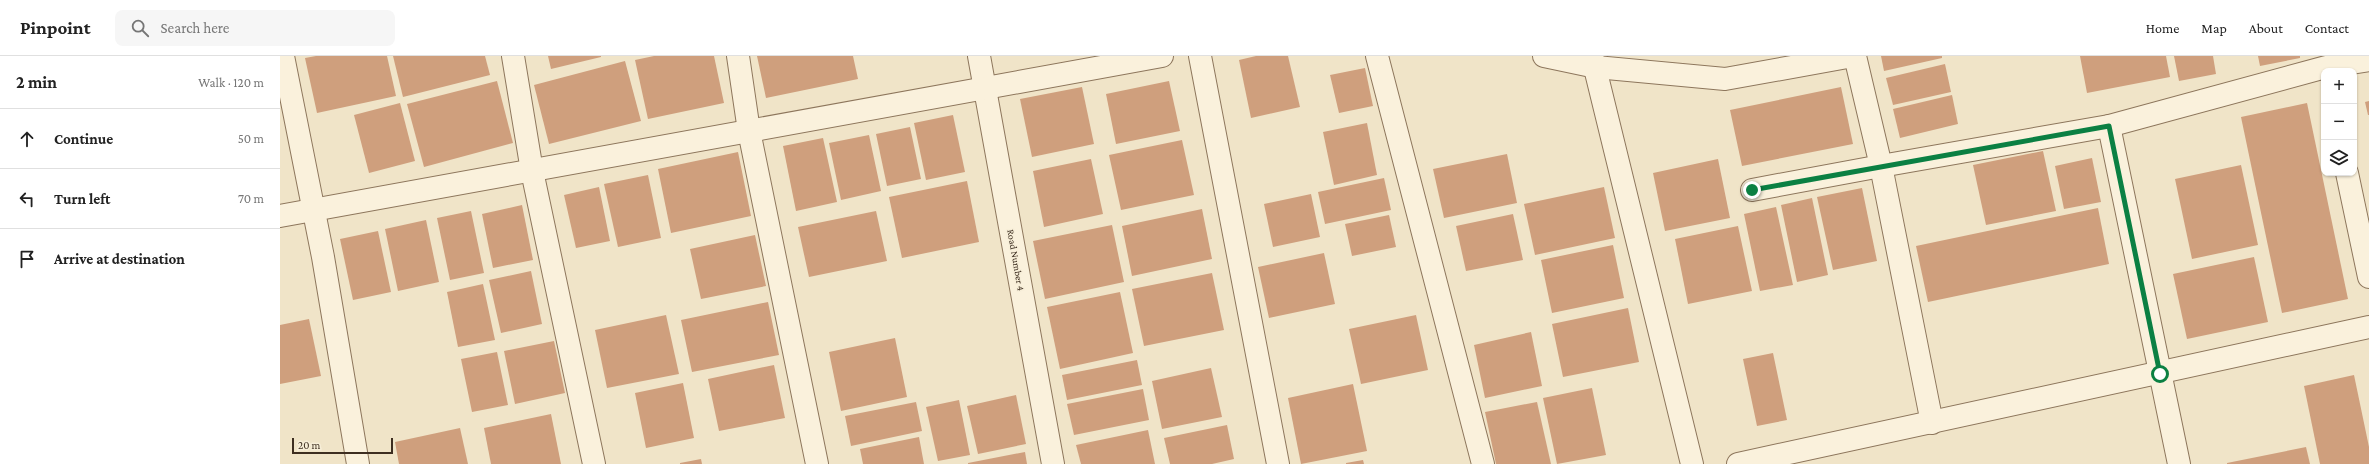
<!DOCTYPE html>
<html lang="en">
<head>
<meta charset="utf-8">
<style>
	body { margin:0; font-family:"Crimson Pro",serif; background:#f6f6f6; color:#222 }
	.controls { position:absolute; right:12px; top:12px; display:grid; overflow:hidden; border-radius:8px; box-shadow:0 1px 3px #0004 }
	.controls button { width:36px; height:36px; display:grid; place-items:center; padding:0; border:0; border-bottom:1px solid #e0e0e0; background:#fff; color:#222; font:20px sans-serif }
	.scale { position:absolute; left:12px; bottom:10px; width:101px; box-sizing:border-box; padding-left:4px; border:2px solid #3d2e20; border-top:0; font-size:11px; line-height:14px; white-space:nowrap; color:#3d2e20; -webkit-text-stroke:3px #f7eed8; paint-order:stroke }
	.stop { position:absolute; width:12px; height:12px; margin:-9px; border:3px solid #0b8043; border-radius:50%; background:#fff }
	.stop.end { background:#0b8043; border-color:#fff; box-shadow:0 1px 4px #0008 }
	.list { margin:0; padding:0; list-style:none }
	h2 { display:flex; justify-content:space-between; align-items:center; height:52px; margin:0; padding:0 16px; font-size:17px }
	h2 small { font-size:13px; font-weight:400; color:#767676 }
	.list li { display:grid; grid-template-columns:26px 1fr auto; gap:12px; align-items:center; box-sizing:border-box; height:60px; padding:0 16px; border-top:1px solid #e0e0e0 }
	.list b { display:block; font-size:15px; white-space:nowrap }
	.list em { font-size:13px; font-style:normal; color:#767676 }
	.icon { flex:none; width:22px; height:22px; fill:none; stroke:currentColor; stroke-width:2; stroke-linecap:round; stroke-linejoin:round }
	.map { position:relative; flex:none; width:2089px; height:408px; overflow:hidden }
	header { display:flex; align-items:center; gap:24px; box-sizing:border-box; height:56px; padding:0 20px; background:#fff; border-bottom:1px solid #e0e0e0 }
	header strong { font-size:19px }
	nav { display:flex; gap:22px; margin-inline-start:auto; font-size:14px }
	.search { width:280px; height:36px; background:#f6f6f6; display:flex; align-items:center; gap:10px; box-sizing:border-box; padding:0 14px; border-radius:8px; color:#767676; font-size:15px }
	main { display:flex }
	aside { flex:1; background:#fff }
	.map>svg:first-child { display:block }
</style>
</head>
<body>
<header>
<strong>Pinpoint</strong>
<div class="search"><svg class="icon" aria-label="search" viewBox="0 0 24 24"><circle cx="10" cy="10" r="6"/><path d="M15 15l6 6"/></svg>Search here</div>
<nav><a>Home</a><a>Map</a><a>About</a><a>Contact</a></nav>
</header>
<main>
<aside>
<h2>2 min<small>Walk · 120 m</small></h2>
<ul class="list">
<li><svg class="icon" aria-label="ahead" viewBox="0 0 24 24"><path d="M12 20V5M6 11l6-6 6 6"/></svg><div><b>Continue</b></div><em>50 m</em></li>
<li><svg class="icon" aria-label="left" viewBox="0 0 24 24"><path d="M17 20v-9H6M10 6l-5 5 5 5"/></svg><div><b>Turn left</b></div><em>70 m</em></li>
<li><svg class="icon" aria-label="arrive" viewBox="0 0 24 24"><path d="M6 21V4h12l-3 4 3 4H6"/></svg><div><b>Arrive at destination</b></div></li>
</ul>
</aside>
<div class="map">
<svg width="2089" height="408" viewBox="0 0 2089 408">
	<rect width="100%" height="100%" fill="#f0e4c8"/>
	<g fill="#cf9f7d">
		<polygon points="36,0 107,0 116,40 37,57 25,2"/>
		<polygon points="113,0 205,0 210,19 123,41"/>
		<polygon points="268,0 321,0 321,1 271,13"/>
		<polygon points="374,0 434,0 444,47 368,63 355,4"/>
		<polygon points="477,0 573,0 578,23 486,42"/>
		<polygon points="976,0 1008,0 1020,51 971,62 959,4"/>
		<polygon points="1601,0 1662,0 1662,2 1604,15"/>
		<polygon points="1800,0 1886,0 1890,21 1807,37"/>
		<polygon points="1894,0 1933,0 1936,18 1899,25"/>
		<polygon points="1978,0 2020,0 2020,2 1980,10"/>
		<polygon points="345,5 361,65 269,88 254,29"/>
		<polygon points="1665,8 1671,36 1613,49 1606,22"/>
		<polygon points="1085,12 1093,50 1059,57 1050,19"/>
		<polygon points="217,25 233,87 144,111 127,48"/>
		<polygon points="889,25 900,75 836,88 826,38"/>
		<polygon points="802,31 814,88 752,101 740,43"/>
		<polygon points="1561,31 1573,88 1462,110 1450,54"/>
		<polygon points="1672,39 1678,68 1620,82 1613,53"/>
		<polygon points="2089,45 2089,59 2088,59 2085,46"/>
		<polygon points="120,47 135,105 89,117 74,59"/>
		<polygon points="2027,47 2068,243 2002,257 1961,61"/>
		<polygon points="673,59 685,116 646,124 634,67"/>
		<polygon points="1087,67 1097,119 1054,129 1043,76"/>
		<polygon points="630,71 641,123 607,130 596,78"/>
		<polygon points="589,79 601,135 561,144 549,87"/>
		<polygon points="543,82 557,146 516,155 503,90"/>
		<polygon points="902,84 914,139 841,154 829,99"/>
		<polygon points="1763,95 1776,155 1706,169 1693,109"/>
		<polygon points="458,96 471,160 391,177 378,113"/>
		<polygon points="1227,98 1237,147 1164,162 1153,113"/>
		<polygon points="1812,102 1821,146 1784,153 1775,110"/>
		<polygon points="811,103 823,158 764,171 753,115"/>
		<polygon points="1438,103 1450,162 1385,175 1373,117"/>
		<polygon points="1961,109 1978,189 1912,203 1895,123"/>
		<polygon points="368,119 381,182 338,191 324,128"/>
		<polygon points="1104,122 1111,154 1045,168 1038,136"/>
		<polygon points="687,125 699,186 622,202 609,141"/>
		<polygon points="319,131 330,185 296,192 284,139"/>
		<polygon points="1324,131 1335,182 1255,199 1244,148"/>
		<polygon points="1582,132 1597,205 1553,214 1537,141"/>
		<polygon points="1031,138 1040,181 993,191 984,148"/>
		<polygon points="1532,142 1548,219 1517,226 1501,149"/>
		<polygon points="242,149 253,204 213,212 202,158"/>
		<polygon points="1496,151 1513,229 1480,235 1464,158"/>
		<polygon points="1818,152 1829,208 1648,246 1636,190"/>
		<polygon points="922,153 932,203 852,220 842,170"/>
		<polygon points="191,155 204,217 170,224 157,162"/>
		<polygon points="596,155 607,205 529,221 518,171"/>
		<polygon points="1233,158 1243,204 1186,215 1176,170"/>
		<polygon points="1109,159 1116,191 1072,200 1065,168"/>
		<polygon points="146,164 159,226 118,235 105,173"/>
		<polygon points="832,169 844,226 765,243 753,185"/>
		<polygon points="1458,170 1472,235 1408,248 1395,183"/>
		<polygon points="98,175 111,236 73,244 60,183"/>
		<polygon points="475,179 486,230 421,243 410,193"/>
		<polygon points="1333,189 1344,242 1272,257 1261,204"/>
		<polygon points="1044,197 1055,248 989,262 978,211"/>
		<polygon points="1974,201 1988,266 1907,283 1893,218"/>
		<polygon points="251,215 262,268 221,277 209,224"/>
		<polygon points="932,217 944,274 864,290 852,233"/>
		<polygon points="203,228 215,284 178,291 167,236"/>
		<polygon points="840,236 853,297 780,313 767,251"/>
		<polygon points="488,246 499,299 412,316 401,264"/>
		<polygon points="1348,252 1359,306 1283,321 1272,268"/>
		<polygon points="386,259 399,318 327,332 315,274"/>
		<polygon points="1136,259 1148,314 1081,328 1069,273"/>
		<polygon points="29,263 41,320 0,328 0,269"/>
		<polygon points="1251,276 1262,330 1205,342 1194,289"/>
		<polygon points="615,282 627,341 561,355 549,296"/>
		<polygon points="274,285 285,337 235,348 224,295"/>
		<polygon points="217,296 228,349 192,356 181,303"/>
		<polygon points="1493,297 1507,364 1477,370 1463,303"/>
		<polygon points="857,304 862,329 787,344 782,319"/>
		<polygon points="494,309 505,362 439,375 428,323"/>
		<polygon points="931,312 942,361 882,373 872,325"/>
		<polygon points="2074,319 2089,391 2089,408 2040,408 2024,330"/>
		<polygon points="403,327 414,382 366,392 355,337"/>
		<polygon points="1073,328 1087,395 1021,408 1008,342"/>
		<polygon points="1312,332 1326,399 1277,408 1263,342"/>
		<polygon points="863,333 869,364 794,379 787,348"/>
		<polygon points="736,339 746,388 698,398 687,350"/>
		<polygon points="679,344 690,399 658,405 646,351"/>
		<polygon points="636,346 642,375 571,390 565,360"/>
		<polygon points="1257,346 1271,408 1216,408 1205,356"/>
		<polygon points="271,358 281,408 211,408 204,372"/>
		<polygon points="947,369 954,403 932,408 890,408 884,382"/>
		<polygon points="180,372 188,408 119,408 115,386"/>
		<polygon points="868,374 875,408 801,408 796,389"/>
		<polygon points="639,381 644,408 583,408 580,393"/>
		<polygon points="2026,391 2030,408 1947,408 1947,407"/>
		<polygon points="745,396 747,408 688,408 688,407"/>
		<polygon points="421,403 422,408 400,408 400,407"/>
		<polygon points="1083,404 1084,408 1066,408 1066,407"/>
	</g>
	<g fill="none" stroke-linecap="round" stroke-linejoin="round">
		<g stroke="#8d765c" stroke-width="24">
			<g id="street">
				<polyline points="3,0 43,201 78,408"/>
				<polyline points="233,0 252,115 314,408"/>
				<polyline points="458,0 469,75 537,408"/>
				<polyline points="699,0 773,408"/>
				<polyline points="920,0 998,408"/>
				<polyline points="1097,0 1203,408"/>
				<polyline points="1264,0 1316,11 1445,23 1573,0"/>
				<polyline points="1312,0 1412,408"/>
				<polyline points="1575,0 1601,110 1829,70 2046,11 2089,4"/>
				<polyline points="1829,70 1899,408"/>
				<polyline points="2067,117 2089,221"/>
				<polyline points="1472,134 1601,110 1652,367"/>
				<polyline points="0,160 882,0"/>
				<polyline points="1458,408 2089,271"/>
			</g>
		</g>
		<use href="#street" stroke="#faf1dc" stroke-width="22"/>
	</g>
	<g fill="none" stroke-linecap="round" stroke-linejoin="round">
		<polyline stroke="#0b8043" stroke-width="5" points="1472,134 1829,70 1880,318"/>
	</g>
	<g text-anchor="middle" dominant-baseline="central" stroke-width="3" stroke-linejoin="round" paint-order="stroke">
		<g font-size="10" fill="#3d2e20" stroke="#f7eed8">
			<text transform="translate(736 204) rotate(80)">Road Number 4</text>
		</g>
	</g>
</svg>
<div class="controls">
<button>+</button>
<button>−</button>
<button><svg class="icon" aria-label="layers" viewBox="0 0 24 24"><path d="M12 4l9 5-9 5-9-5zM3 14l9 5 9-5"/></svg></button>
</div>
<div class="scale">20 m</div>
<div class="stop" style="left:1880px;top:318px"></div>
<div class="stop end" style="left:1472px;top:134px"></div>
</div>
</main>
</body>
</html>
